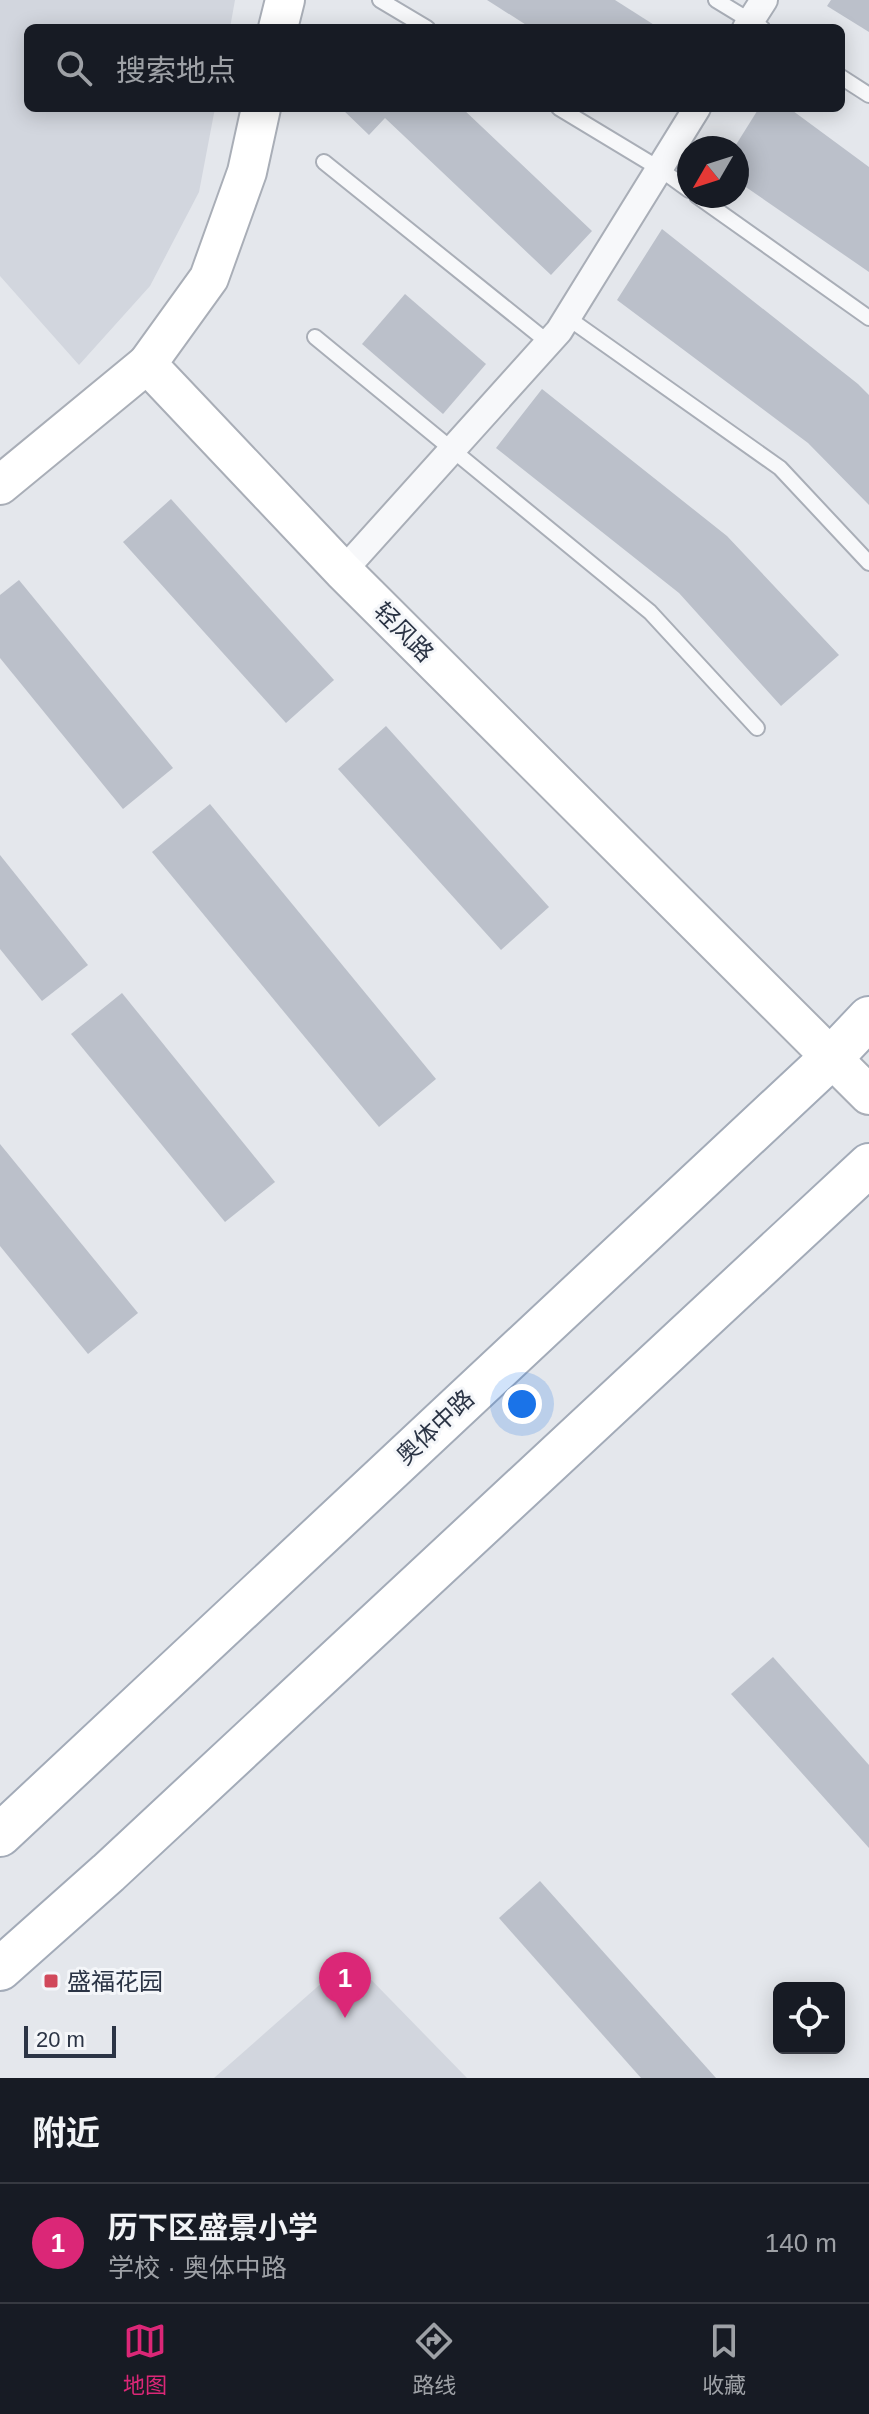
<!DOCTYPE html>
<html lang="zh">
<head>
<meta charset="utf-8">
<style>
	body { margin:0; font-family:Arial,"Noto Sans SC",sans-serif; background:#20242c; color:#f1f3f6 }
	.controls { position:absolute; right:24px; bottom:24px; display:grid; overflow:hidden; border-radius:12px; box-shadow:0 4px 20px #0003 }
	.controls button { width:72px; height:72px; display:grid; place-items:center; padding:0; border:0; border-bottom:2px solid #363941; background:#171b24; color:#f1f3f6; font:40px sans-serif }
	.compass { position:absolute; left:677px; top:136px; width:72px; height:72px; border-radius:50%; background:#171b24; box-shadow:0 4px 20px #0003; rotate:231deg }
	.scale { position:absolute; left:24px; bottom:20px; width:92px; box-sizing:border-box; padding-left:8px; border:4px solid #2b3445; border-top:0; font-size:22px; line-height:28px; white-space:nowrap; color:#2b3445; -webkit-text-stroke:6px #f4f6f9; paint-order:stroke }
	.you { position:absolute; left:522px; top:1404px; width:28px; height:28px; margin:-20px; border:6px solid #fff; border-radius:50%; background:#1a73e8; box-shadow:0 0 0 12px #1a73e833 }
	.badge { display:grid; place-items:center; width:52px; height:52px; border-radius:50%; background:#db2777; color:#fff; font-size:26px; font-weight:700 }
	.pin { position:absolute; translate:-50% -66px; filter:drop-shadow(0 2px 4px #0008) }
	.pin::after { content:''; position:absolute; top:42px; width:28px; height:24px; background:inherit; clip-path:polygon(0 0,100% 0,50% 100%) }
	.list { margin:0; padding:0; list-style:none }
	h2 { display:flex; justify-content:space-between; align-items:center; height:104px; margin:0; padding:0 32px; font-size:34px }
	h2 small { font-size:26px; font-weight:400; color:#9ea1a6 }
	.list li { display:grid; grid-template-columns:52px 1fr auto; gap:24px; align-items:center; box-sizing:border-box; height:120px; padding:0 32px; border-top:2px solid #363941 }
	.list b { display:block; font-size:30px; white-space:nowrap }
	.list p { margin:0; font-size:26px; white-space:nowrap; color:#9ea1a6 }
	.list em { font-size:26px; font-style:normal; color:#9ea1a6 }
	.icon { flex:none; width:44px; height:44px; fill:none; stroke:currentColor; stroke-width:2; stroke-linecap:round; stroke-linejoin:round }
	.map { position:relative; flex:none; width:869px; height:2078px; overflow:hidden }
	.search { position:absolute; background:#171b24; box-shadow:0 4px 20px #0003; left:24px; right:24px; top:24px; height:88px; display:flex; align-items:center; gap:20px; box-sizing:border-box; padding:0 28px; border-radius:12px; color:#9ea1a6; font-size:30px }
	.sheet { height:224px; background:#171b24 }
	nav { display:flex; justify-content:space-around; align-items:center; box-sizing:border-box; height:112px; border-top:2px solid #363941; background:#171b24; font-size:22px; color:#9ea1a6 }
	nav a { display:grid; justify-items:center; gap:4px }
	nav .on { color:#db2777 }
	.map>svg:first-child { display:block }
</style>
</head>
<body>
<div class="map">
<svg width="869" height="2078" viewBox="0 0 869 2078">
	<rect width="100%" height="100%" fill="#e4e7ec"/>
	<g fill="#d2d6de">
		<polygon points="0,0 235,0 230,28 28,28 28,108 215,108 199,192 150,286 79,365 0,276"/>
		<polygon points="350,1958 467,2078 214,2078"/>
	</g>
	<g fill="#bbc0ca">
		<polygon points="487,0 615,0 659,28 531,28"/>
		<polygon points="831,0 869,0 869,32 827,6"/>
		<polygon points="341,108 462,108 592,231 551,275 385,118 369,135"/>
		<polygon points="759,108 789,108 869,167 869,272 737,181 737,148 734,148"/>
		<polygon points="662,229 858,384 869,395 869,505 808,443 617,300"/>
		<polygon points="405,294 486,364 443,414 362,344"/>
		<polygon points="542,389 727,536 839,655 781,706 679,593 496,448"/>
		<polygon points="171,499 334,680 286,723 123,542"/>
		<polygon points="19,580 173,768 123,809 0,658 0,595"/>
		<polygon points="386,726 549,907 501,950 338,769"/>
		<polygon points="210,804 436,1079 379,1127 152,852"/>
		<polygon points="0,855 88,965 42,1001 0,949"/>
		<polygon points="122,993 275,1182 225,1222 71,1034"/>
		<polygon points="0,1144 138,1313 88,1354 0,1246"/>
		<polygon points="773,1657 869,1765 869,1848 731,1694"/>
		<polygon points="540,1881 716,2078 641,2078 499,1918"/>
	</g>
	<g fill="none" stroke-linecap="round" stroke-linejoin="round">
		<g stroke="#a9aeb7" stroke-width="18">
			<g id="lane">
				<polyline points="380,0 427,28"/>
				<polyline points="716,0 762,28"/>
				<polyline points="841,77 869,95"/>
				<polyline points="559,108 660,169 689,190"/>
				<polyline points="324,162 549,343 552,339"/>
				<polyline points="697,196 869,318"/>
				<polyline points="564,322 568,318 780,468 869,563"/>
				<polyline points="315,337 650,612 757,728"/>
			</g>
		</g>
		<g stroke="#a9aeb7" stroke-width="30">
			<g id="street">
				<polyline points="746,28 764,0"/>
				<polyline points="343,571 559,331 697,108"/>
			</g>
		</g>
		<g stroke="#a9aeb7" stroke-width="42">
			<g id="secondary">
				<polyline points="278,28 285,0"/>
				<polyline points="261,108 247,172 209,278 147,364 343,571 869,1095"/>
				<polyline points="0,485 147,364"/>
			</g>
		</g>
		<g stroke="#a3abb8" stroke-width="46">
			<g id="primary">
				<polyline points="0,1835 832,1057 869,1018"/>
				<polyline points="0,1969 108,1873 869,1165"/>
			</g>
		</g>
		<use href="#lane" stroke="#f7f8fa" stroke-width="14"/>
		<use href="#street" stroke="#f7f8fa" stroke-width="26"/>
		<use href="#secondary" stroke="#fff" stroke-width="38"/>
		<use href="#primary" stroke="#fff" stroke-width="42"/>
	</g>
	<rect fill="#d1495b" stroke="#f4f6f9" stroke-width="3" x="43" y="1973" width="16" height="16" rx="4"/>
	<g text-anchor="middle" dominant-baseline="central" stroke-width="6" stroke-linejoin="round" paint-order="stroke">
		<g font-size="24" fill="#2b3445" stroke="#f4f6f9">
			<text transform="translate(404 632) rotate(45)">轻风路</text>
			<text transform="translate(435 1427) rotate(-43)">奥体中路</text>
		</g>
		<g font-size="24" fill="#2b3445" stroke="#f4f6f9" text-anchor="start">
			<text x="67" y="1981">盛福花园</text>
		</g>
	</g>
</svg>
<div class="controls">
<button><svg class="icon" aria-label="locate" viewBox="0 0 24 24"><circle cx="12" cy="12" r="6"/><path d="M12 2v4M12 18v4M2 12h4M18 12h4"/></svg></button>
</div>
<svg class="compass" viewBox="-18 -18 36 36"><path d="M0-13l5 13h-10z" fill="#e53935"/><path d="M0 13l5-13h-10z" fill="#9ea1a6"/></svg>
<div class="scale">20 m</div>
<div class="you"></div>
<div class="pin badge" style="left:345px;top:2018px">1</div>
<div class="search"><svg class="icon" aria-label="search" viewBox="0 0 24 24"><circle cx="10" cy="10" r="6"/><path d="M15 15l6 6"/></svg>搜索地点</div>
</div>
<section class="sheet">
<h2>附近<small></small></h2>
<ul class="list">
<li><span class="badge">1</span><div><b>历下区盛景小学</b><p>学校 · 奥体中路</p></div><em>140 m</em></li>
</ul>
</section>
<nav>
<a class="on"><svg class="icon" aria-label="map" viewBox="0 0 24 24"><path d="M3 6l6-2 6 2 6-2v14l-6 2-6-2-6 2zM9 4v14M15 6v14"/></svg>地图</a>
<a><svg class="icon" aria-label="directions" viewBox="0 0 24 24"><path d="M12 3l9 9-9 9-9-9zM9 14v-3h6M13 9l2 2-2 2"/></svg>路线</a>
<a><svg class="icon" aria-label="saved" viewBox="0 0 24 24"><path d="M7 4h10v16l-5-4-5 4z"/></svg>收藏</a>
</nav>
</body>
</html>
